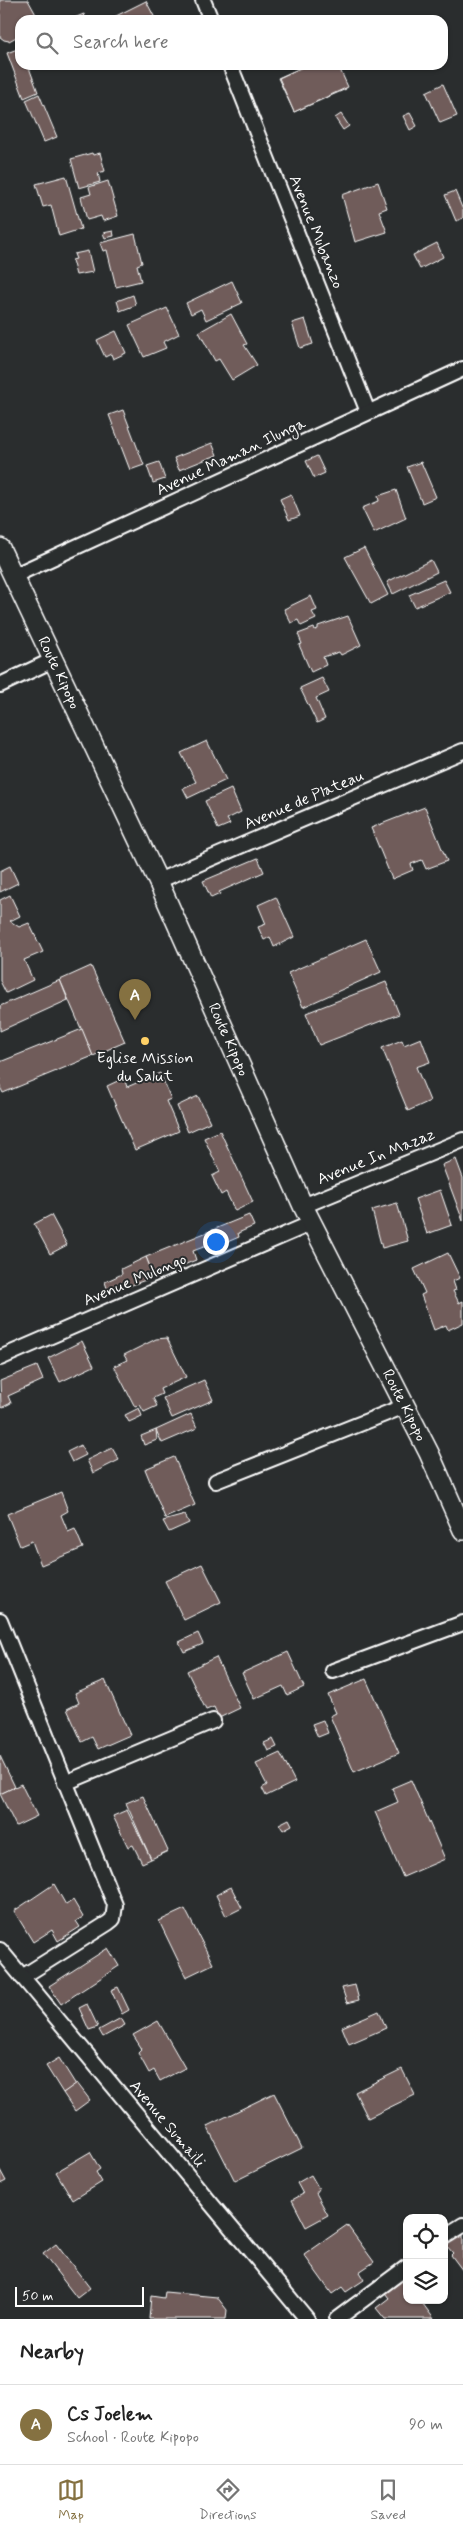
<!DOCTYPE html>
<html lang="en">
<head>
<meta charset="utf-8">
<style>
	body { margin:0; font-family:Mynerve,sans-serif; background:#f2f2f2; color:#222 }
	.controls { position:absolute; right:15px; bottom:15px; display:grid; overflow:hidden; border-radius:10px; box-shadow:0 1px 4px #0004 }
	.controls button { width:45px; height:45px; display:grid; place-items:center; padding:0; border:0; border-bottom:1px solid #e0e0e0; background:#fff; color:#222; font:25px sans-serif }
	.scale { position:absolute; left:15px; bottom:12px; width:129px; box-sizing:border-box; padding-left:5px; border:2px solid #fff; border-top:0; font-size:14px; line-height:18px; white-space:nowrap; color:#fff; -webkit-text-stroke:4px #2a2d2e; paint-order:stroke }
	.you { position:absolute; left:215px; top:1241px; width:18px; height:18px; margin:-12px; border:4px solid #fff; border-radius:50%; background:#1a73e8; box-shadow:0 0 0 8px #1a73e833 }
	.badge { display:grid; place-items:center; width:32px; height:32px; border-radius:50%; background:#857141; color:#fff; font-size:16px; font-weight:700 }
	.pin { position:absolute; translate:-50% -41px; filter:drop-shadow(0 1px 2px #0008) }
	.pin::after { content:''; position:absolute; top:26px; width:18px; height:15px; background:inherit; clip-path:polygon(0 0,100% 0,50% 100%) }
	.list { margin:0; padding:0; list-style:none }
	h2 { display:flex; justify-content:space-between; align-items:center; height:65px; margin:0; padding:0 20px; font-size:21px }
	h2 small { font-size:16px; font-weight:400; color:#767676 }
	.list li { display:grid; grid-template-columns:32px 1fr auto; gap:15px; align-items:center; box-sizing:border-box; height:80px; padding:0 20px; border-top:1px solid #e0e0e0 }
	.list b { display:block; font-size:19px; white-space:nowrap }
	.list p { margin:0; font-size:16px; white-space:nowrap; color:#767676 }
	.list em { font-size:16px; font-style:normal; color:#767676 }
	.icon { flex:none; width:28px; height:28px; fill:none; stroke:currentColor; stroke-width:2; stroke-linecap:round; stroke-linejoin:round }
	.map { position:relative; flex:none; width:463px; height:2319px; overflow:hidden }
	.search { position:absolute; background:#fff; box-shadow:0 1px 4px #0004; left:15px; right:15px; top:15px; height:55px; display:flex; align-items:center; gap:12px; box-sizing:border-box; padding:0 18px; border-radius:15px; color:#767676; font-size:19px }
	.sheet { height:145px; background:#fff }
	nav { display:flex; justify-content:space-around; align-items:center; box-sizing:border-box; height:70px; border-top:1px solid #e0e0e0; background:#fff; font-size:14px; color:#767676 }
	nav a { display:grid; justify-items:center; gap:2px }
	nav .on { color:#857141 }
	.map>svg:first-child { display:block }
</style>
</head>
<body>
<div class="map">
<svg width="463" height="2319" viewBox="0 0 463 2319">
	<rect width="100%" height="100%" fill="#2a2d2e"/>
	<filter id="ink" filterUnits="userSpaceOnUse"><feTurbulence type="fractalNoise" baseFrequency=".02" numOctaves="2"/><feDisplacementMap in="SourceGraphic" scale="10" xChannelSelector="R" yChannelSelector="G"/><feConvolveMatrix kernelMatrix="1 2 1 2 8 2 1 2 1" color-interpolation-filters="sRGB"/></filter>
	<g filter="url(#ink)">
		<g fill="#6f5c5a" stroke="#fff">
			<polygon points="0,0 28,0 39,20 20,20 20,35 9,41 4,40 0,37"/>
			<polygon points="146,1 156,20 116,20 114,17"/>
			<polygon points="84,14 86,20 69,20"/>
			<polygon points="20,48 20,65 28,65 38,92 24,98 7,53"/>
			<polygon points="307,65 336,65 346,89 294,112 278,78"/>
			<polygon points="307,65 338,65 348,87 294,112 279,78"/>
			<polygon points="443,84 457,116 440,123 426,92"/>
			<polygon points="39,94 57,137 44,142 26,100"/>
			<polygon points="410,113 417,126 410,130 403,116"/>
			<polygon points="341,114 349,126 343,130 335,118"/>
			<polygon points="92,153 93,155 100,153 105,171 98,173 100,182 79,188 71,159"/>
			<polygon points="66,176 81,229 59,236 51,205 43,207 36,184"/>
			<polygon points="108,181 118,216 103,221 101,216 87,220 81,197 91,194 89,187"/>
			<polygon points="378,182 387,208 379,211 387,232 355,242 342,195"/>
			<polygon points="455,191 463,210 463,218 456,221 445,195"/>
			<polygon points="113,231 114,236 105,238 103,233"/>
			<polygon points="135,234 142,263 137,265 141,281 116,287 107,250 103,251 100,243"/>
			<polygon points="437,243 443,257 420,269 413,255"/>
			<polygon points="88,251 93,272 76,275 72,260 76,259 74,254"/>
			<polygon points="232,281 242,303 206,320 201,309 191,314 186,303"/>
			<polygon points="133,295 136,305 120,311 117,301"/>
			<polygon points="167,308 179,334 163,342 166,348 144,357 129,325"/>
			<polygon points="231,314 247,344 244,345 257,365 232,380 219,359 215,361 199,332"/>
			<polygon points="305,319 313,344 300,348 292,323"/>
			<polygon points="116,331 126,353 113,359 111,354 105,357 97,340"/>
			<polygon points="123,410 144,465 130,470 109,415"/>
			<polygon points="212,443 217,455 179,470 174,458"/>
			<polygon points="317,456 325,473 314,478 306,461"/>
			<polygon points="159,462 165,479 153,483 147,466"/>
			<polygon points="421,462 436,497 422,503 407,467"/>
			<polygon points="396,490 406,518 374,533 362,508 379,501 378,496"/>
			<polygon points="291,494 300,516 289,520 280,499"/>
			<polygon points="364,548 388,595 371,604 345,557"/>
			<polygon points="431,560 437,572 393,594 387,582"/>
			<polygon points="444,580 450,592 415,607 409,595"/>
			<polygon points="311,596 317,610 312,612 316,619 301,626 298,620 291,623 284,609"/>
			<polygon points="348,616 361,645 341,655 339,652 323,657 326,665 311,672 299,645 302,644 298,634 314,628 315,630 318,629 318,626"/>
			<polygon points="322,678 329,692 316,698 325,719 317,723 300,688"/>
			<polygon points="207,741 226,780 188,798 183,788 196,782 181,753"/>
			<polygon points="231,789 241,812 227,819 230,824 218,829 205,801"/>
			<polygon points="425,807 447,861 426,869 422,860 411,864 413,870 392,879 371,828"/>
			<polygon points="258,858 264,872 219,892 220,894 211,898 203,881"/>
			<polygon points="10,866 18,883 0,892 0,871"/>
			<polygon points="10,895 20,916 10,921 19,927 29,923 43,952 24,960 33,980 6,993 0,981 0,900"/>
			<polygon points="276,897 294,937 274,947 270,937 264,940 258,927 266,924 258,905"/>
			<polygon points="366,939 381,972 303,1007 288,973"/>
			<polygon points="91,966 125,1042 93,1056 60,980"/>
			<polygon points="60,980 68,1000 0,1031 0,1006"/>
			<polygon points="386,982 399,1014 319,1045 306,1013"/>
			<polygon points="82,1029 93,1056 3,1093 0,1087 0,1062"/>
			<polygon points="421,1038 430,1062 416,1067 430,1101 408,1111 382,1048 402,1040 404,1045"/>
			<polygon points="160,1073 171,1099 166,1101 179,1131 135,1150 107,1086 124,1078 127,1087"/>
			<polygon points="198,1096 210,1122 188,1132 177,1106"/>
			<polygon points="220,1131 253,1202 235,1211 226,1192 221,1195 212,1176 220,1172 204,1138"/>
			<polygon points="456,1159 463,1178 463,1221 442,1165"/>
			<polygon points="440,1190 452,1225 427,1234 415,1199"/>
			<polygon points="397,1203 408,1241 382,1248 372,1210"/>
			<polygon points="51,1215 67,1245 50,1254 34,1224"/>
			<polygon points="249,1215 254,1226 238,1233 239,1237 211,1249 209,1245 193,1251 196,1260 154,1277 146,1257"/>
			<polygon points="448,1253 460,1278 453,1281 456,1290 453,1291 459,1303 463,1301 463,1323 448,1330 446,1325 434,1330 421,1295 425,1293 414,1269"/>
			<polygon points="146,1257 154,1277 129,1286 125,1284 108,1291 105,1282 122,1274 121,1269"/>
			<polygon points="167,1338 186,1377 160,1389 162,1394 153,1398 157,1406 144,1412 140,1405 135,1407 114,1366 127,1360 124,1355 156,1339"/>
			<polygon points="82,1341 94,1366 60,1382 48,1358"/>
			<polygon points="37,1366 43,1380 8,1396 11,1403 1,1408 0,1381"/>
			<polygon points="204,1380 213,1400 172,1418 163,1398"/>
			<polygon points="139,1408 142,1416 129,1422 125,1415"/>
			<polygon points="191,1414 197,1428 162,1443 156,1430"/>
			<polygon points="156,1430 157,1440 144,1445 141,1436"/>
			<polygon points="81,1445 86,1455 72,1462 67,1452"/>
			<polygon points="112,1448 119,1460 93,1473 87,1460"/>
			<polygon points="174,1457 195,1505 165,1518 145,1469"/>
			<polygon points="61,1492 68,1511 61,1515 68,1532 75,1529 83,1548 41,1565 32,1541 20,1546 7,1514"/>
			<polygon points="185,1515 189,1523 169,1532 163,1521"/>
			<polygon points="202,1564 221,1602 184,1620 165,1581"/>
			<polygon points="198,1633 203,1644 184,1652 179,1642"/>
			<polygon points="288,1652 304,1687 287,1695 283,1686 254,1699 242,1673"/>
			<polygon points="216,1657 240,1708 219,1718 214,1707 206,1710 187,1671"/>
			<polygon points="366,1679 399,1753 354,1772 330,1716 336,1713 328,1695"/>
			<polygon points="105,1680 130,1735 98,1749 92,1737 82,1742 67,1709 79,1703 75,1693"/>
			<polygon points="323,1720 328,1733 318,1737 312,1724"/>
			<polygon points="273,1739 277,1747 268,1751 264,1743"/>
			<polygon points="280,1753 295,1782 266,1796 262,1788 267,1785 256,1764"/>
			<polygon points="0,1756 15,1787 0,1794"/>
			<polygon points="411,1780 445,1859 403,1877 375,1812 398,1802 392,1788"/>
			<polygon points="21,1784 37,1816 16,1826 0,1794"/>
			<polygon points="143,1796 168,1851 151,1859 126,1803"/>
			<polygon points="127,1810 151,1859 142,1863 133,1845 128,1847 113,1816"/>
			<polygon points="289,1819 292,1825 283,1830 279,1824"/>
			<polygon points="54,1884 66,1905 73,1900 83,1917 76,1921 80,1927 58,1941 52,1930 33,1942 14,1911"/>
			<polygon points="231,1887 242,1908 226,1916 216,1895"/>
			<polygon points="185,1909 213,1964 186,1977 159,1921"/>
			<polygon points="108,1948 119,1966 61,2004 49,1986"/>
			<polygon points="355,1985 359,2000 347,2003 342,1988"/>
			<polygon points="118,1987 129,2010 122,2014 111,1990"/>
			<polygon points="87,2004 98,2027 89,2030 79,2008"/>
			<polygon points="379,2011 386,2028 349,2044 342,2027"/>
			<polygon points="121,2018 125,2025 103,2037 99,2030"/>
			<polygon points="158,2021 185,2068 160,2081 154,2070 149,2073 138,2053 142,2049 133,2035"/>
			<polygon points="59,2058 76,2085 63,2093 46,2066"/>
			<polygon points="402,2069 415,2095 368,2118 355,2092"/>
			<polygon points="77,2083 90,2100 75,2111 63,2093"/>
			<polygon points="274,2093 302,2148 235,2181 207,2126"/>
			<polygon points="90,2152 100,2169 96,2172 102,2182 73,2200 56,2172"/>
			<polygon points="0,2170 6,2181 0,2184"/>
			<polygon points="311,2175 319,2189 316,2193 328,2215 306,2227 292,2200 303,2194 297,2183"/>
			<polygon points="347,2225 374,2262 359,2272 364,2280 346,2292 342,2287 332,2294 304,2255"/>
			<polygon points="463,2227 463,2271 451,2255 453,2253 444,2243"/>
			<polygon points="56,2244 90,2288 77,2298 43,2254"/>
			<polygon points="399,2275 407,2284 407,2300 420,2300 434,2319 385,2319 376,2308 389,2298 382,2289"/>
			<polygon points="165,2292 217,2297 227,2310 226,2319 149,2319 151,2296 164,2298"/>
		</g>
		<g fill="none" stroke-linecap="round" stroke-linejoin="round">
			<g stroke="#fff" stroke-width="18">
				<g id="street">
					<polyline points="203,0 211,20"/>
					<polyline points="230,65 368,412"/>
					<polyline points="13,576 463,369"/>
					<polyline points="0,685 53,660"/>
					<polyline points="158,881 463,751"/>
					<polyline points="303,1206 463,1140"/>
					<polyline points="0,1358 312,1223"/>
					<polyline points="216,1481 405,1406"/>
					<polyline points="0,1620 115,1905 113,1919 108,1923 22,1977"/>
					<polyline points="333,1671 463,1623"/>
					<polyline points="65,1783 213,1721"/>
					<polyline points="0,1950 307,2319"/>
					<polyline points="444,2237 463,2225"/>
					<polyline points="337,2319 407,2267"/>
				</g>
			</g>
			<g stroke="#fff" stroke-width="22">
				<g id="secondary">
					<path id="s1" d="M0 548 158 881 303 1206 429 1453 463 1530"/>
				</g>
			</g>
			<use href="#street" stroke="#2a2d2e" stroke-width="14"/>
			<use href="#secondary" stroke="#2a2d2e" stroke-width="19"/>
		</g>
	</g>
	<circle fill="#ffd166" stroke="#2a2d2e" stroke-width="2" cx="145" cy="1041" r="5"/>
	<g text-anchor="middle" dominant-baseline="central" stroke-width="4" stroke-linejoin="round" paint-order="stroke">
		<g font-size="16" fill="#fff" stroke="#2a2d2e">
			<text transform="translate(316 232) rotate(68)">Avenue Mubanzo</text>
			<text transform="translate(231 457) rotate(-25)">Avenue Maman Ilunga</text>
			<text stroke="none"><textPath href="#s1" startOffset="138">Route Kipopo</textPath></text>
			<text transform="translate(304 800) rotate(-23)">Avenue de Plateau</text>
			<text stroke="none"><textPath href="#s1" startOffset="542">Route Kipopo</textPath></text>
			<text transform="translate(376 1157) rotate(-22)">Avenue In Mazaz</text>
			<text transform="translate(135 1280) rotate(-23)">Avenue Mulongo</text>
			<text stroke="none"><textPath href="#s1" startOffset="948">Route Kipopo</textPath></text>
			<text transform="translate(167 2124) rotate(50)">Avenue Sumaïli</text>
		</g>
		<g font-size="16" fill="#fff" stroke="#2a2d2e">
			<text x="145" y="1058">Eglise Mission<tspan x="145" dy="18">du Salut</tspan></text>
		</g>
	</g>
</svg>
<div class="controls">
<button><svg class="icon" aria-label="locate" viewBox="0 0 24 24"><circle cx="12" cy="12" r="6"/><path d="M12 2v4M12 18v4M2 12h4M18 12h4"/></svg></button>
<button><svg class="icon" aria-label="layers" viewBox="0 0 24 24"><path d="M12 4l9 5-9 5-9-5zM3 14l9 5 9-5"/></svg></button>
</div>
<div class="scale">50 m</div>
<div class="you"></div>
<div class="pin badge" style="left:135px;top:1020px">A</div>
<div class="search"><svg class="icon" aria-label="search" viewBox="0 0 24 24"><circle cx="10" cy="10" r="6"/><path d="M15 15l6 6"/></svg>Search here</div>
</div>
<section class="sheet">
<h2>Nearby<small></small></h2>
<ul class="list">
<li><span class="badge">A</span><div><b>Cs Joelem</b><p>School · Route Kipopo</p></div><em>90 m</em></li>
</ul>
</section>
<nav>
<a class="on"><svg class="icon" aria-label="map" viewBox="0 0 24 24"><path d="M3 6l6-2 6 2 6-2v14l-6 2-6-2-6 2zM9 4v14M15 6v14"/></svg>Map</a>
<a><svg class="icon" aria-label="directions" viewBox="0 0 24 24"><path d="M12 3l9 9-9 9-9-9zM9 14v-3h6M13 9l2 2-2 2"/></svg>Directions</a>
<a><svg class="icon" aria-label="saved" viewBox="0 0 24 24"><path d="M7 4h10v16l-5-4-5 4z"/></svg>Saved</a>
</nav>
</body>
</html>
